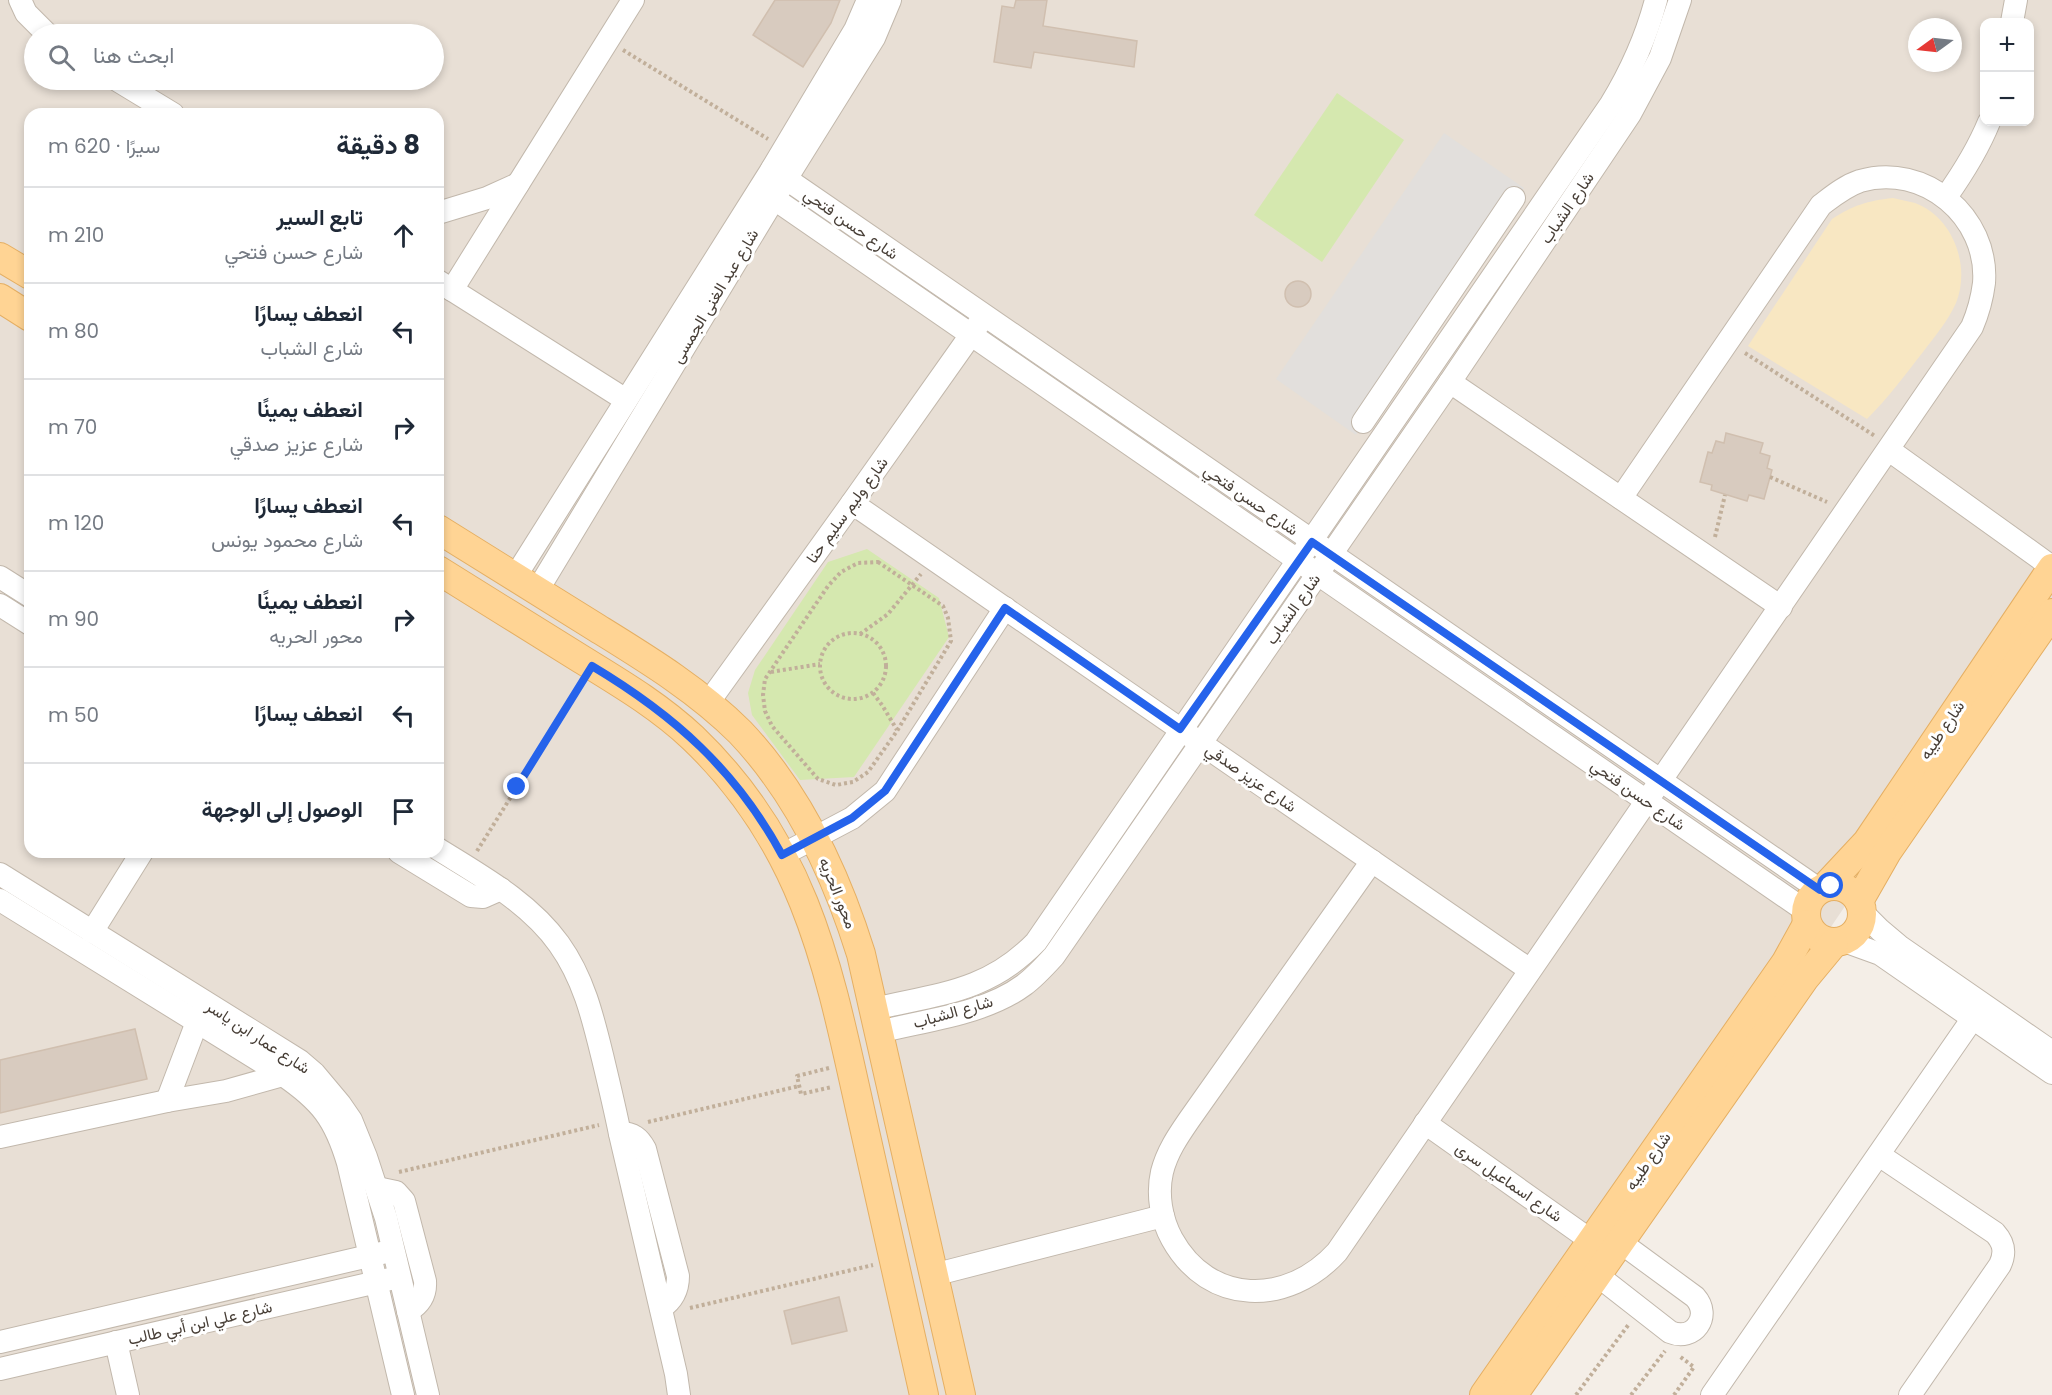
<!DOCTYPE html>
<html lang="ar">
<head>
<meta charset="utf-8">
<style>
	body { margin:0; font-family:Poppins,Vazirmatn,sans-serif; background:#f6f6f7; color:#1f2937; direction:rtl }
	.controls { position:absolute; right:18px; top:18px; display:grid; overflow:hidden; border-radius:12px; box-shadow:0 3px 9px #0003 }
	.controls button { width:54px; height:54px; display:grid; place-items:center; padding:0; border:0; border-bottom:2px solid #e0e1e3; background:#fff; color:#1f2937; font:30px sans-serif }
	.compass { position:absolute; left:1908px; top:18px; width:54px; height:54px; border-radius:50%; background:#fff; box-shadow:0 3px 9px #0003; rotate:255deg }
	.stop { position:absolute; width:18px; height:18px; margin:-14px; border:4px solid #2563eb; border-radius:50%; background:#fff }
	.stop.end { background:#2563eb; border-color:#fff; box-shadow:0 2px 6px #0008 }
	.list { margin:0; padding:0; list-style:none }
	h2 { display:flex; justify-content:space-between; align-items:center; height:78px; margin:0; padding:0 24px; font-size:26px }
	h2 small { font-size:20px; font-weight:400; color:#747a83 }
	.list li { display:grid; grid-template-columns:39px 1fr auto; gap:18px; align-items:center; box-sizing:border-box; height:96px; padding:0 24px; border-top:2px solid #e0e1e3 }
	.list b { display:block; font-size:22px; white-space:nowrap }
	.list p { margin:0; font-size:20px; white-space:nowrap; color:#747a83 }
	.list em { font-size:20px; font-style:normal; color:#747a83 }
	.icon { flex:none; width:33px; height:33px; fill:none; stroke:currentColor; stroke-width:2; stroke-linecap:round; stroke-linejoin:round }
	.map { position:relative; flex:none; width:2052px; height:1395px; overflow:hidden; direction:ltr }
	.search { position:absolute; background:#fff; box-shadow:0 3px 9px #0003; left:24px; top:24px; width:420px; height:66px; display:flex; align-items:center; gap:15px; box-sizing:border-box; padding:0 21px; border-radius:33px; color:#747a83; font-size:22px }
	.panel { position:absolute; background:#fff; box-shadow:0 3px 9px #0003; left:24px; top:108px; width:420px; height:750px; border-radius:18px; direction:rtl }
	.map>svg:first-child { display:block }
</style>
</head>
<body>
<div class="map">
<svg width="2052" height="1395" viewBox="0 0 2052 1395">
	<rect width="100%" height="100%" fill="#f4eee7"/>
	<path fill="#e8dfd5" fill-rule="evenodd" d="M0 0H2052V600L1645 1202 1493 1395H0ZM1984 22H2030V122H1984ZM1917 27H1953V63H1917ZM34 34H434V80H34ZM30 114H438V852H30Z"/>
	<g fill="#d5e8af">
		<polygon points="1337,93 1404,140 1322,262 1254,215"/>
		<polygon points="867,549 939,598 949,637 854,777 800,780 752,715 748,693 755,670 828,562"/>
	</g>
	<path fill="#f8e7c2" d="M1893 198C1900 200 1908 201 1915 203 1953 217 1971 266 1956 303 1948 321 1935 336 1923 352 1905 375 1888 398 1867 419L1748 346 1832 219C1854 205 1867 201 1893 198Z"/>
	<polygon fill="#e2dfdc" points="1444,133 1524,188 1356,435 1276,379"/>
	<g fill="#d8cbbf" stroke="#d0bfaf" stroke-width="1.5">
		<polygon points="775,0 840,0 831,23 803,67 753,35"/>
		<polygon points="1016,0 1047,0 1043,26 1137,41 1134,67 1034,52 1031,68 994,62 1002,6 1014,8"/>
		<circle cx="1298" cy="294" r="13"/>
		<polygon points="1726,433 1763,443 1760,453 1770,456 1767,468 1772,470 1764,499 1749,495 1747,501 1711,490 1712,485 1700,482 1708,452 1712,453 1716,441 1724,443"/>
		<polygon points="135,1029 147,1079 0,1113 0,1060"/>
		<polygon points="839,1297 847,1331 792,1344 784,1311"/>
	</g>
	<g fill="none" stroke-linecap="round" stroke-linejoin="round">
		<g stroke="#c2b8ac" stroke-width="24">
			<g id="minor">
				<polyline points="20,0 26,13 47,34"/>
				<polyline points="2012,22 2016,0"/>
				<polyline points="117,80 173,114"/>
				<polyline points="772,169 1820,890"/>
				<polyline points="760,189 1806,911"/>
				<path d="M1946 197C1963 173 1978 149 1989 122"/>
				<polyline points="438,213 487,198 518,184"/>
				<polyline points="438,281 626,400"/>
				<polyline points="452,290 633,0"/>
				<polyline points="1450,382 1781,607"/>
				<polyline points="1363,422 1514,198"/>
				<polyline points="1889,450 2052,567"/>
				<polyline points="852,503 1530,970"/>
				<polyline points="0,577 30,596"/>
				<polyline points="515,577 772,169 855,30 868,0"/>
				<polyline points="537,591 786,179 874,38 890,0"/>
				<polyline points="0,605 30,624"/>
				<polyline points="708,703 852,503 980,322"/>
				<path d="M438 849C481 876 529 902 559 944 584 979 593 1018 603 1059 609 1084 615 1109 620 1134 638 1214 658 1294 676 1374L679 1395"/>
				<polyline points="399,852 471,896 483,897 501,889"/>
				<polyline points="782,855 852,818 885,791 1005,608"/>
				<path d="M1372 861 1189 1120C1178 1136 1167 1152 1162 1172 1157 1194 1161 1219 1172 1239 1209 1306 1288 1306 1337 1252L1972 327C1978 313 1982 299 1984 283 1989 217 1924 162 1860 181 1845 186 1833 196 1821 205L1621 498"/>
				<polyline points="0,874 300,1061 314,1073 340,1104 351,1120 366,1157 386,1218 428,1395"/>
				<path d="M0 900 283 1075C321 1101 335 1119 348 1163L403 1395"/>
				<polyline points="1862,912 1880,930 1899,946 2052,1052"/>
				<polyline points="92,932 142,852"/>
				<polyline points="1844,941 1880,954 2052,1073"/>
				<path d="M874 1009C938 994 988 992 1036 942L1611 104C1631 71 1646 38 1656 0"/>
				<path d="M879 1032C926 1020 985 1014 1024 985 1035 977 1044 967 1054 956L1450 382 1630 114 1660 58 1680 0"/>
				<polyline points="167,1101 197,1022"/>
				<polyline points="1425,1123 1593,1242"/>
				<path d="M620 1133C633 1133 639 1138 645 1149L678 1276C678 1290 673 1300 661 1308"/>
				<polyline points="0,1137 167,1101 226,1091 283,1075"/>
				<path d="M1879 1155 1995 1233C2004 1243 2006 1252 2000 1265L1910 1395"/>
				<path d="M377 1188 396 1192 404 1201 425 1281C426 1295 420 1304 408 1311"/>
				<polyline points="933,1275 1163,1216"/>
				<path d="M1597 1275 1670 1332C1694 1342 1712 1316 1695 1297L1620 1242"/>
				<polyline points="0,1342 386,1252"/>
				<polyline points="116,1342 128,1395"/>
				<polyline points="0,1369 390,1279"/>
				<polyline points="1712,1395 1973,1018"/>
			</g>
		</g>
		<g stroke="#e5af63" stroke-width="30">
			<g id="major">
				<polyline points="0,257 30,275"/>
				<polyline points="0,298 30,317"/>
				<path d="M438 529C491 562 544 595 597 628 647 659 698 690 740 732 799 794 836 874 861 954L961 1395"/>
				<path d="M438 570C486 600 533 629 581 659 620 683 659 706 693 738 810 850 830 976 864 1127 884 1216 904 1306 924 1395"/>
				<circle cx="1834" cy="914" r="28"/>
				<polyline points="1825,887 1867,842 2052,568"/>
				<polyline points="1859,901 1887,852 2052,613"/>
				<polyline points="1484,1395 1786,962 1807,924"/>
				<polyline points="1513,1395 1805,978 1834,943"/>
			</g>
		</g>
		<g stroke="#c1af9a" stroke-width="4" stroke-dasharray="3 3" stroke-linecap="butt">
			<polyline points="623,50 768,139"/>
			<polyline points="1745,353 1875,436"/>
			<polyline points="1770,477 1827,502"/>
			<polyline points="1715,537 1725,495"/>
			<polygon points="878,562 943,606 948,618 951,641 897,731 868,772 853,782 836,785 818,779 772,726 765,711 763,695 765,679 828,586 841,572 858,563"/>
			<circle cx="853" cy="666" r="33"/>
			<polyline points="860,634 888,614 921,574"/>
			<polyline points="771,672 820,664"/>
			<polyline points="873,693 882,705 897,730"/>
			<polyline points="477,851 581,685"/>
			<polyline points="829,1068 797,1076 801,1094 832,1087"/>
			<polyline points="648,1122 799,1086"/>
			<polyline points="399,1172 599,1125"/>
			<polyline points="690,1308 873,1265"/>
			<polyline points="1576,1395 1629,1324"/>
			<polyline points="1631,1395 1665,1351"/>
			<polyline points="1674,1395 1694,1367 1679,1356"/>
		</g>
		<use href="#minor" stroke="#fff" stroke-width="22"/>
		<use href="#major" stroke="#ffd494" stroke-width="28"/>
	</g>
	<g fill="none" stroke-linecap="round" stroke-linejoin="round">
		<path stroke="#2563eb" stroke-width="8" d="M517 787 592 666C674 715 736 770 782 855L852 818 885 791 1005 608 1180 729 1312 542 1820 890 1831 886"/>
	</g>
	<g text-anchor="middle" dominant-baseline="central" stroke-width="6" stroke-linejoin="round" paint-order="stroke">
		<g font-size="16" fill="#473e36" stroke="#fff">
			<text transform="translate(1567 208) rotate(-56)">شارع الشباب</text>
			<text transform="translate(851 224) rotate(35)">شارع حسن فتحي</text>
			<text transform="translate(715 296) rotate(-59)">شارع عبد الغنى الجمسى</text>
			<text transform="translate(1251 500) rotate(35)">شارع حسن فتحي</text>
			<text transform="translate(847 510) rotate(-54)">شارع وليم سليم حنا</text>
			<text transform="translate(1293 609) rotate(-55)">شارع الشباب</text>
			<text transform="translate(1942 730) rotate(-56)">شارع طيبه</text>
			<text transform="translate(1251 778) rotate(35)">شارع عزيز صدقي</text>
			<text transform="translate(1638 795) rotate(35)">شارع حسن فتحي</text>
			<text transform="translate(838 893) rotate(68)">محور الحريه</text>
			<text transform="translate(953 1012) rotate(-16)">شارع الشباب</text>
			<text transform="translate(258 1037) rotate(33)">شارع عمار ابن ياسر</text>
			<text transform="translate(1648 1161) rotate(-55)">شارع طيبه</text>
			<text transform="translate(1509 1182) rotate(35)">شارع اسماعيل سرى</text>
			<text transform="translate(200 1323) rotate(-13)">شارع علي ابن أبي طالب</text>
		</g>
	</g>
</svg>
<div class="controls">
<button>+</button>
<button>−</button>
</div>
<svg class="compass" viewBox="-18 -18 36 36"><path d="M0-13l5 13h-10z" fill="#e53935"/><path d="M0 13l5-13h-10z" fill="#747a83"/></svg>
<div class="stop" style="left:1831px;top:886px"></div>
<div class="stop end" style="left:517px;top:787px"></div>
<div class="search"><svg class="icon" aria-label="search" viewBox="0 0 24 24"><circle cx="10" cy="10" r="6"/><path d="M15 15l6 6"/></svg>ابحث هنا</div>
<section class="panel">
<h2>8 دقيقة<small>سيرًا · 620 m</small></h2>
<ul class="list">
<li><svg class="icon" aria-label="ahead" viewBox="0 0 24 24"><path d="M12 20V5M6 11l6-6 6 6"/></svg><div><b>تابع السير</b><p>شارع حسن فتحي</p></div><em>210 m</em></li>
<li><svg class="icon" aria-label="left" viewBox="0 0 24 24"><path d="M17 20v-9H6M10 6l-5 5 5 5"/></svg><div><b>انعطف يسارًا</b><p>شارع الشباب</p></div><em>80 m</em></li>
<li><svg class="icon" aria-label="right" viewBox="0 0 24 24"><path d="M7 20v-9h11M14 6l5 5-5 5"/></svg><div><b>انعطف يمينًا</b><p>شارع عزيز صدقي</p></div><em>70 m</em></li>
<li><svg class="icon" aria-label="left" viewBox="0 0 24 24"><path d="M17 20v-9H6M10 6l-5 5 5 5"/></svg><div><b>انعطف يسارًا</b><p>شارع محمود يونس</p></div><em>120 m</em></li>
<li><svg class="icon" aria-label="right" viewBox="0 0 24 24"><path d="M7 20v-9h11M14 6l5 5-5 5"/></svg><div><b>انعطف يمينًا</b><p>محور الحريه</p></div><em>90 m</em></li>
<li><svg class="icon" aria-label="left" viewBox="0 0 24 24"><path d="M17 20v-9H6M10 6l-5 5 5 5"/></svg><div><b>انعطف يسارًا</b></div><em>50 m</em></li>
<li><svg class="icon" aria-label="arrive" viewBox="0 0 24 24"><path d="M6 21V4h12l-3 4 3 4H6"/></svg><div><b>الوصول إلى الوجهة</b></div></li>
</ul>
</section>
</div>
</body>
</html>
